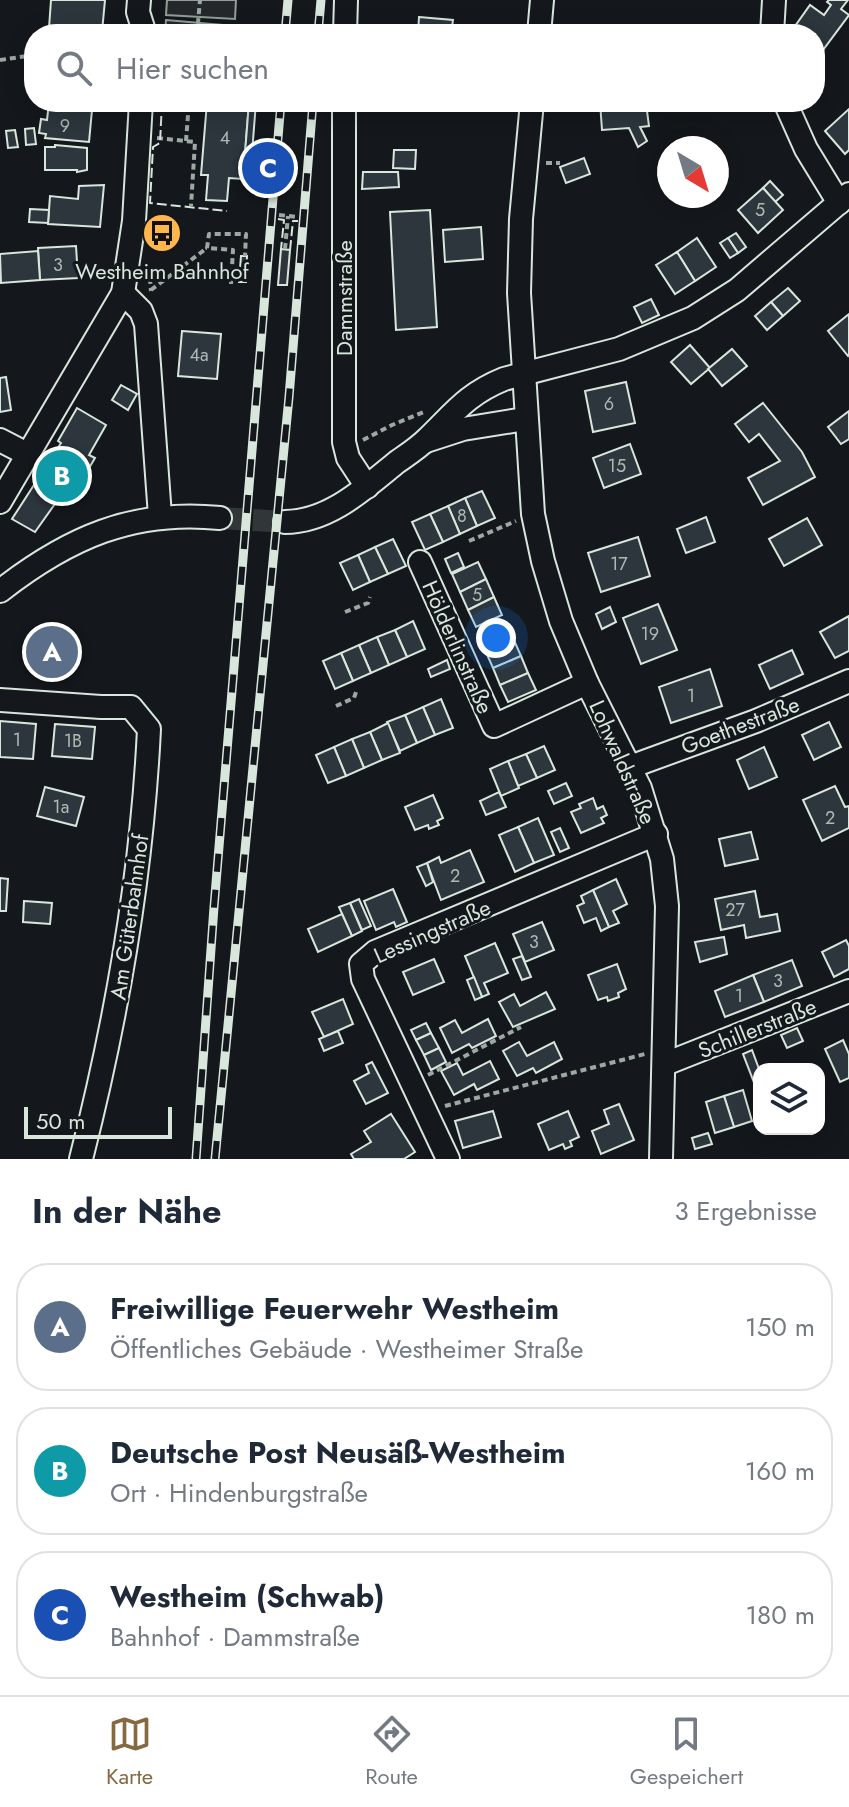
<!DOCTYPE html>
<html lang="de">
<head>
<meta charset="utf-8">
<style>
	body { margin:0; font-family:Jost,sans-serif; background:#f6f6f7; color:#1f2937 }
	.controls { position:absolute; right:24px; bottom:24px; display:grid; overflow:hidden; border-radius:16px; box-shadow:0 4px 20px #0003 }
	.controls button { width:72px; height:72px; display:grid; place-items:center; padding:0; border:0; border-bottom:2px solid #e0e1e3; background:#fff; color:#1f2937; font:40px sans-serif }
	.compass { position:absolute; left:657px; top:136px; width:72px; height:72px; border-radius:50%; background:#fff; box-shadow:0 4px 20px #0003; rotate:142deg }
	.scale { position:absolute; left:24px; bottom:20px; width:148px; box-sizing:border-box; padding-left:8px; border:4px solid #d8e6dc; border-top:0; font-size:22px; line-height:28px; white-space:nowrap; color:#d8e6dc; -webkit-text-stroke:6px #14181c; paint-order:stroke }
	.you { position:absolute; left:496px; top:638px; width:28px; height:28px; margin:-20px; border:6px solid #fff; border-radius:50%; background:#1a73e8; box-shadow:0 0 0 12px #1a73e833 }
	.badge { display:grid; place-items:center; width:52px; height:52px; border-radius:50%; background:#846941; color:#fff; font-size:26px; font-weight:700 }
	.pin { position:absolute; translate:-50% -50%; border:4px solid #fff; box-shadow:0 2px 8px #0006 }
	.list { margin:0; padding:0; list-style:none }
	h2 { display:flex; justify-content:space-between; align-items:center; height:104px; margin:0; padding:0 32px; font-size:34px }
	h2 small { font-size:26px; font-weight:400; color:#747a83 }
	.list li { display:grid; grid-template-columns:52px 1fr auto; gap:24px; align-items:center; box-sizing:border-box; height:128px; margin:0 16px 16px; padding:0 16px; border:2px solid #e0e1e3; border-radius:32px }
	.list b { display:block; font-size:30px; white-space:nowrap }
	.list p { margin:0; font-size:26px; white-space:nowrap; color:#747a83 }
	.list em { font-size:26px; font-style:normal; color:#747a83 }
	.icon { flex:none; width:44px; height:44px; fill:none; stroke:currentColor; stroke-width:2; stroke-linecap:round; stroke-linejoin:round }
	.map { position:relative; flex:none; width:849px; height:1159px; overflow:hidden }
	.search { position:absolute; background:#fff; box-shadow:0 4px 20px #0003; left:24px; right:24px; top:24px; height:88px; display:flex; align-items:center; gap:20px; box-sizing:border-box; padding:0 28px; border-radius:32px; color:#747a83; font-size:30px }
	.sheet { height:536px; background:#fff }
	nav { display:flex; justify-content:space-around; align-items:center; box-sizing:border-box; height:112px; border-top:2px solid #e0e1e3; background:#fff; font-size:22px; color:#747a83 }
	nav a { display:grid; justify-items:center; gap:4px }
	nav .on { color:#846941 }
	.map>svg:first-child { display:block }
</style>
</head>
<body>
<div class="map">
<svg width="849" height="1159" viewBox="0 0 849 1159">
	<rect width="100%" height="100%" fill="#14181c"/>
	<g fill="#24282b" stroke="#939e99" stroke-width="2">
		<polygon points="167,0 236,0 235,19 166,15"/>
		<polygon points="166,20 234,26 234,34 165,34"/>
	</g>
	<g fill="#2c363c" stroke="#d8e6dc" stroke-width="2">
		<polygon points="51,0 105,0 102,32 49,28"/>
		<polygon points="829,0 848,0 841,9 849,15 823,50 815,44 815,34 801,34 793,29 810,5 824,15 831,5 827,2"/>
		<polygon points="419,17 453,20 451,34 418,34"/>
		<polygon points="49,102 64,103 64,107 92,110 89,142 45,138 46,134 39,133 41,119 47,120"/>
		<polygon points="207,102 249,102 243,179 229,178 227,201 206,200 208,175 201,175"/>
		<polygon points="249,102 256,102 250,179 243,179"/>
		<polygon points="600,102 654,102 655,111 647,111 649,126 640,127 647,141 638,147 629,128 602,130"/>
		<polygon points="849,109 849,150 845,154 825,131"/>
		<polygon points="34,128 36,144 26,145 25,129"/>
		<polygon points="15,130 18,147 8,148 6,131"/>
		<polygon points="55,145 87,148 87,170 77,172 77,170 45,170 45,147 55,147"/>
		<polygon points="394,150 416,150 415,169 393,168"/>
		<polygon points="584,158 590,174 566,183 560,167"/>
		<polygon points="363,172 398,172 399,187 362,189"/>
		<polygon points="770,181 783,195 775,202 763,188"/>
		<polygon points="104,185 100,227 48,224 50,196 78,199 79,186"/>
		<polygon points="763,188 783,210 758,233 738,210"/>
		<polygon points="30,209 49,210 48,223 29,222"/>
		<polygon points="430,210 437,327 396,330 390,212"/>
		<polygon points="481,227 483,259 445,262 443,230"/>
		<polygon points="736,233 746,247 738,253 728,238"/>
		<polygon points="697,238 716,267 695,281 677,252"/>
		<polygon points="728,238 738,253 730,258 720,243"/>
		<polygon points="76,246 78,278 40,280 38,248"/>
		<polygon points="281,249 290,250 287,285 278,285"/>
		<polygon points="38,251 40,280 1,283 0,254"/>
		<polygon points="677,252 695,281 675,294 656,265"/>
		<polygon points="241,256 247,256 246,282 239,282"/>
		<polygon points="788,288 800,301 783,316 771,302"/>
		<polygon points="651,299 659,315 642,323 634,307"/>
		<polygon points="771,302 783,316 767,330 755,316"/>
		<polygon points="849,314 849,354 848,356 828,331"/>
		<polygon points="182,331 221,334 217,379 178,376"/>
		<polygon points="690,345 710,368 691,384 671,362"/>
		<polygon points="732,349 747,366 722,386 708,369"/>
		<polygon points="6,377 11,410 0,412 0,378"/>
		<polygon points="626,382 635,423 593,432 585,391"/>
		<polygon points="121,385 137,394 128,410 112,400"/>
		<polygon points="763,403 802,452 815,477 763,505 748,478 780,461 759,434 749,442 735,424"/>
		<polygon points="77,408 106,425 89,455 95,458 71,499 62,494 35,532 12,519 61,443 58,441"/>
		<polygon points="849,411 849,439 841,444 828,427"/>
		<polygon points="630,444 641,474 604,488 593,458"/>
		<polygon points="482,491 495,518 477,526 465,498"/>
		<polygon points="465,498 477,526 460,534 448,506"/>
		<polygon points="448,506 460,534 443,542 430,514"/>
		<polygon points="430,514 443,542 425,550 412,522"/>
		<polygon points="706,517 715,542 686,553 677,529"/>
		<polygon points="807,518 822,545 784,566 769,539"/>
		<polygon points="638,537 650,576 601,592 588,553"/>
		<polygon points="393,539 406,566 388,574 375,547"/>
		<polygon points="375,547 388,574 370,582 358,555"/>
		<polygon points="458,553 464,567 451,573 445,559"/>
		<polygon points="358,555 370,582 353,590 340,563"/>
		<polygon points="478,562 486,579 460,592 452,574"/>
		<polygon points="486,579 494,597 468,610 460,592"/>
		<polygon points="494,597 502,615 476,627 468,610"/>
		<polygon points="658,604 677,650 641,664 623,618"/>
		<polygon points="610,607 616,622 602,629 596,614"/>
		<polygon points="849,616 849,651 835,658 820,632"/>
		<polygon points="413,621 425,649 407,657 395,630"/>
		<polygon points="395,630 407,657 389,665 377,637"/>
		<polygon points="377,637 389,665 371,673 359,645"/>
		<polygon points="513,638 521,656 493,668 485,650"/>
		<polygon points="359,645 371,673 353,681 341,653"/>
		<polygon points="792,650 803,674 770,689 759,665"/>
		<polygon points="341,653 353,681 335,689 323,661"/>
		<polygon points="521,656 528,673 500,685 493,668"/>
		<polygon points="447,660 450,669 431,677 428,669"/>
		<polygon points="710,669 722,706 671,723 659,687"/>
		<polygon points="528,673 536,690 508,702 500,685"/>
		<polygon points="441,699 453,728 435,735 423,707"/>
		<polygon points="423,707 435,735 417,743 405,715"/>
		<polygon points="405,715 417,743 400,751 387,722"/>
		<polygon points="0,721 36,724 33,759 0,757"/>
		<polygon points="829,722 841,747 814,760 802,735"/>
		<polygon points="388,723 400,753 382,760 370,732"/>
		<polygon points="55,724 95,727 92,759 52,756"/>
		<polygon points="370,732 382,760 364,768 352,739"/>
		<polygon points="352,739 364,768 346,776 334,747"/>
		<polygon points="544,746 555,770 537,778 526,754"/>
		<polygon points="334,747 346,776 328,783 316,755"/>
		<polygon points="764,747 777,777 749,789 737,760"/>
		<polygon points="526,754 537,778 518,786 508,761"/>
		<polygon points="508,761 519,788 501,796 490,769"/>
		<polygon points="566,783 572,796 554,804 548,791"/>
		<polygon points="835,786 845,807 849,806 849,828 822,841 803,800"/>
		<polygon points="45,787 84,797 76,826 37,816"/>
		<polygon points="499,792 506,807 486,815 480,801"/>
		<polygon points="433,795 443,818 437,821 439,825 429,829 428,825 415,830 405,807"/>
		<polygon points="593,798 597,809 603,806 607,815 601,818 604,823 581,833 571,812 581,808 579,804"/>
		<polygon points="538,818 554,855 534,863 518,827"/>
		<polygon points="518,827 534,863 515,872 499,835"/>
		<polygon points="560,828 569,848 560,852 551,832"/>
		<polygon points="751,832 758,859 725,866 719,839"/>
		<polygon points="470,850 484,882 441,900 427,863 439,857 441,863"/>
		<polygon points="427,863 433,882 426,886 417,867"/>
		<polygon points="0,878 8,879 6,911 0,911"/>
		<polygon points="616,879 627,904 613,911 619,923 609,927 593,890"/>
		<polygon points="393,889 407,922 396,927 394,922 376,930 364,901"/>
		<polygon points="593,890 609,927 601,931 596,918 584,923 577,906 584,903 581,896"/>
		<polygon points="755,891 760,917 777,914 780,931 746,938 744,925 721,930 715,899"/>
		<polygon points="359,899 371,926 362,930 350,903"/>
		<polygon points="24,901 52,903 50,924 23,922"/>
		<polygon points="350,903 362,931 352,936 339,907"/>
		<polygon points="342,914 352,936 318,952 308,929"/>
		<polygon points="542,922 554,950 525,962 513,934"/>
		<polygon points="724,937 727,954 700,962 695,942"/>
		<polygon points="846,940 849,946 849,969 834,977 822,952"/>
		<polygon points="495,943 508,973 484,983 489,994 482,997 465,956"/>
		<polygon points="522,956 531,977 522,980 513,959"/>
		<polygon points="434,959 444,982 413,995 403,972"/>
		<polygon points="792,960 802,986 764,1002 753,975"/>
		<polygon points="617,964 626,989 618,993 619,997 608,1001 607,997 598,1000 588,975"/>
		<polygon points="753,975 764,1002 725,1017 715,991"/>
		<polygon points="474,977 482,997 475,1000 467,980"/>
		<polygon points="546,992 555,1009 513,1027 499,1002 514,994 520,1006"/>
		<polygon points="343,999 353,1024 324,1037 312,1012"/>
		<polygon points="488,1019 496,1036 472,1048 469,1044 452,1053 440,1028 455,1020 462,1033"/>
		<polygon points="426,1023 431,1033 416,1040 411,1030"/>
		<polygon points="797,1028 803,1041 787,1048 781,1035"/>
		<polygon points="338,1031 343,1043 324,1051 319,1039"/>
		<polygon points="431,1033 439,1048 424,1055 416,1040"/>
		<polygon points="843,1040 849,1054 849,1078 840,1082 825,1049"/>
		<polygon points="519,1042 527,1056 554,1042 562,1059 536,1073 533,1068 517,1076 503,1051"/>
		<polygon points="439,1048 446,1062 431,1070 424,1055"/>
		<polygon points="752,1050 759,1069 759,1084 755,1085 743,1054"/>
		<polygon points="490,1061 499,1079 477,1090 474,1084 454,1095 441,1071 457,1063 463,1075"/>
		<polygon points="372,1062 388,1093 366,1104 354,1081 369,1073 366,1065"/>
		<polygon points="743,1090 752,1121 734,1127 724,1096"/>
		<polygon points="724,1096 734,1127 715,1133 706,1102"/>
		<polygon points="619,1104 634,1140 601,1154 592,1131 609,1124 604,1110"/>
		<polygon points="493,1111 501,1137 463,1148 455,1121"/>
		<polygon points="568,1111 579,1137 570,1141 572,1146 565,1149 563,1144 549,1150 538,1124"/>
		<polygon points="391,1114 415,1152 404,1159 354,1159 351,1154 371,1142 364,1131"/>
		<polygon points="708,1133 712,1144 695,1149 692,1138"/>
	</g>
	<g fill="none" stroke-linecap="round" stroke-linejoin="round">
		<polyline stroke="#313739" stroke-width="22" stroke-dasharray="22 11" stroke-linecap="butt" points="220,518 285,522"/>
		<g stroke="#d8e6dc" stroke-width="26">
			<g id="minor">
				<polyline points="139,0 138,12 145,34"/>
				<polyline points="345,34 346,0"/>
				<polyline points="539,34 542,0"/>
				<polyline points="772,34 774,0"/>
				<polyline points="344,102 344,442 348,458 367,487"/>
				<polyline points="532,102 521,219 519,293 533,514 543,561 561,621 587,683 640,788 662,859 667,906 661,1159"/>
				<polyline points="785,102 806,149 839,203"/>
				<polyline points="123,293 141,311 146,324 160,516"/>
				<polyline points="0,440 27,454"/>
				<polyline points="426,441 463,429 525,419"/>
				<polyline points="0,502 123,293 134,221 141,102"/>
				<path d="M285 522C329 522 365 488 397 462 407 455 418 448 427 439 454 413 467 394 504 379L619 349 693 318 737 290 849 194"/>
				<polyline points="420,562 494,726 587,683"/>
				<path d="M0 591C68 538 133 509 220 518"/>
				<path d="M0 700 101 707H131L149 729C142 874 117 1018 81 1159"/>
				<polyline points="630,767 756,721 849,681"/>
				<polyline points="665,1064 849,991"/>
				<polyline points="448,1159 363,979 361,964 375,952 656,834"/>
			</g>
		</g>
		<g stroke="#9da8a2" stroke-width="4" stroke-dasharray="6 4" stroke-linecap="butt">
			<polyline points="197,34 200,0"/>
			<polyline points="0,60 34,55"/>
			<polyline points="157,138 195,142 191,206"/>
			<polyline points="186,141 189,102"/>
			<polyline points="546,163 560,163"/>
			<polyline points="279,215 298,217"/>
			<polyline points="285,249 288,216"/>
			<polyline points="149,268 151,291"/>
			<polyline points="231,284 233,250 207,248 209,234 246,234 245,256"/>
			<polyline points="151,290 207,248"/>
			<polyline points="363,440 392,425 424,412"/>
			<polyline points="469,541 516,521"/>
			<polyline points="345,612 368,603 370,597"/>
			<polyline points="336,706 354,698 356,692"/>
			<polyline points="428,1075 521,1027"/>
			<polyline points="445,1106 645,1054"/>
		</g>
		<use href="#minor" stroke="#14181c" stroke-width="22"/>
		<g stroke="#d8e6dc" stroke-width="9">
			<g id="rail">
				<polyline points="285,34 288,0"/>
				<polyline points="318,34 321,0"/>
				<polyline points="196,1159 214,907 281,102"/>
				<polyline points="215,1159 289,397 313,102"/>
			</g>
		</g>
		<use href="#rail" stroke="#14181c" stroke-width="6" stroke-dasharray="18" stroke-linecap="butt"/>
		<g stroke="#d8e6dc" stroke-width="2" stroke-dasharray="10 4" stroke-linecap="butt">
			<polyline points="162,102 160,143 153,147 150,203 227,211"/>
			<polyline points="278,219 284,220 281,249"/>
			<polyline points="290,250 293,221 298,221"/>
		</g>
	</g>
	<defs>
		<g id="bus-disc" transform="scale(2)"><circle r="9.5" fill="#ffb74d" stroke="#14181c"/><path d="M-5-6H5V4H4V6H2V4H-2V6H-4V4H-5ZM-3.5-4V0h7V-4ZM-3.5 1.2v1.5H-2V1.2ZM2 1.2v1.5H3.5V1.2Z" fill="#111"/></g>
	</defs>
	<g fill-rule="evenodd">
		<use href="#bus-disc" x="162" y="233"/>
	</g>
	<g text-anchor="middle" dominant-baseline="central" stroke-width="6" stroke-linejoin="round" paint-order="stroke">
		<g font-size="18" fill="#adbab4">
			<text x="65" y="126">9</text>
			<text x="225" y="138">4</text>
			<text x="760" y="210">5</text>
			<text x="58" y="265">3</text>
			<text x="199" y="355">4a</text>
			<text x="609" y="404">6</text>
			<text x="617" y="466">15</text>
			<text x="462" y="516">8</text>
			<text x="619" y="564">17</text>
			<text x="477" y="595">5</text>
			<text x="650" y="634">19</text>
			<text x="691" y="696">1</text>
			<text x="17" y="740">1</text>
			<text x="73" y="741">1B</text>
			<text x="61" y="807">1a</text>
			<text x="830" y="818">2</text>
			<text x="455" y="876">2</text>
			<text x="735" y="910">27</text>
			<text x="534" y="942">3</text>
			<text x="778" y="981">3</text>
			<text x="739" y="996">1</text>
		</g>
		<g font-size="22" fill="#d8e6dc" stroke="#14181c">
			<text x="162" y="271">Westheim Bahnhof</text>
		</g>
		<g font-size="22" fill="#d8e6dc" stroke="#14181c">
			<text transform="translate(344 298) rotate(-90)">Dammstraße</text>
			<text transform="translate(458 647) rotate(66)">Hölderlinstraße</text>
			<text transform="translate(740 725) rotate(-21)">Goethestraße</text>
			<text transform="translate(623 762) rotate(66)">Lohwaldstraße</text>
			<text transform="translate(129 917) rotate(-82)">Am Güterbahnhof</text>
			<text transform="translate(432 931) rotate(-24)">Lessingstraße</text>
			<text transform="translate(757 1028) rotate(-22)">Schillerstraße</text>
		</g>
	</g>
</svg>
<div class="controls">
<button><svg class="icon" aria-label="layers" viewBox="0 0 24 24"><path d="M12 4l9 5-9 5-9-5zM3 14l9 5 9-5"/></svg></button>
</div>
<svg class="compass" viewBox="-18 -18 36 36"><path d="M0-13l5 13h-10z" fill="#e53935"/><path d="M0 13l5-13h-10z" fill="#747a83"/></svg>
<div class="scale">50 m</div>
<div class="you"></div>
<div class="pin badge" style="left:52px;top:652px;background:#5c6f8a">A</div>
<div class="pin badge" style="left:62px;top:476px;background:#0f9aa8">B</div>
<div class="pin badge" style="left:268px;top:168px;background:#1a4fb4">C</div>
<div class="search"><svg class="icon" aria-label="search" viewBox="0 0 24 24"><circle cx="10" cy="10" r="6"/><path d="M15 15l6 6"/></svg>Hier suchen</div>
</div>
<section class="sheet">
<h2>In der Nähe<small>3 Ergebnisse</small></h2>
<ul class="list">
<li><span class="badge" style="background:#5c6f8a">A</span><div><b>Freiwillige Feuerwehr Westheim</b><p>Öffentliches Gebäude · Westheimer Straße</p></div><em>150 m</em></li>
<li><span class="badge" style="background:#0f9aa8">B</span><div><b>Deutsche Post Neusäß-Westheim</b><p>Ort · Hindenburgstraße</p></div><em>160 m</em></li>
<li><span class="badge" style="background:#1a4fb4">C</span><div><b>Westheim (Schwab)</b><p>Bahnhof · Dammstraße</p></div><em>180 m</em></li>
</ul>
</section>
<nav>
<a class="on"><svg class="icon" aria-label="map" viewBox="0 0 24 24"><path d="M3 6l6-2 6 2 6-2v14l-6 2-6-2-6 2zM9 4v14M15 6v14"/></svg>Karte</a>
<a><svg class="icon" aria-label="directions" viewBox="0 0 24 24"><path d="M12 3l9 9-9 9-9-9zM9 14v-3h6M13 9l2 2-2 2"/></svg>Route</a>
<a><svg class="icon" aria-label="saved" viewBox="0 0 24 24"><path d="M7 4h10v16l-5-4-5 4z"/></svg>Gespeichert</a>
</nav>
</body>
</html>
